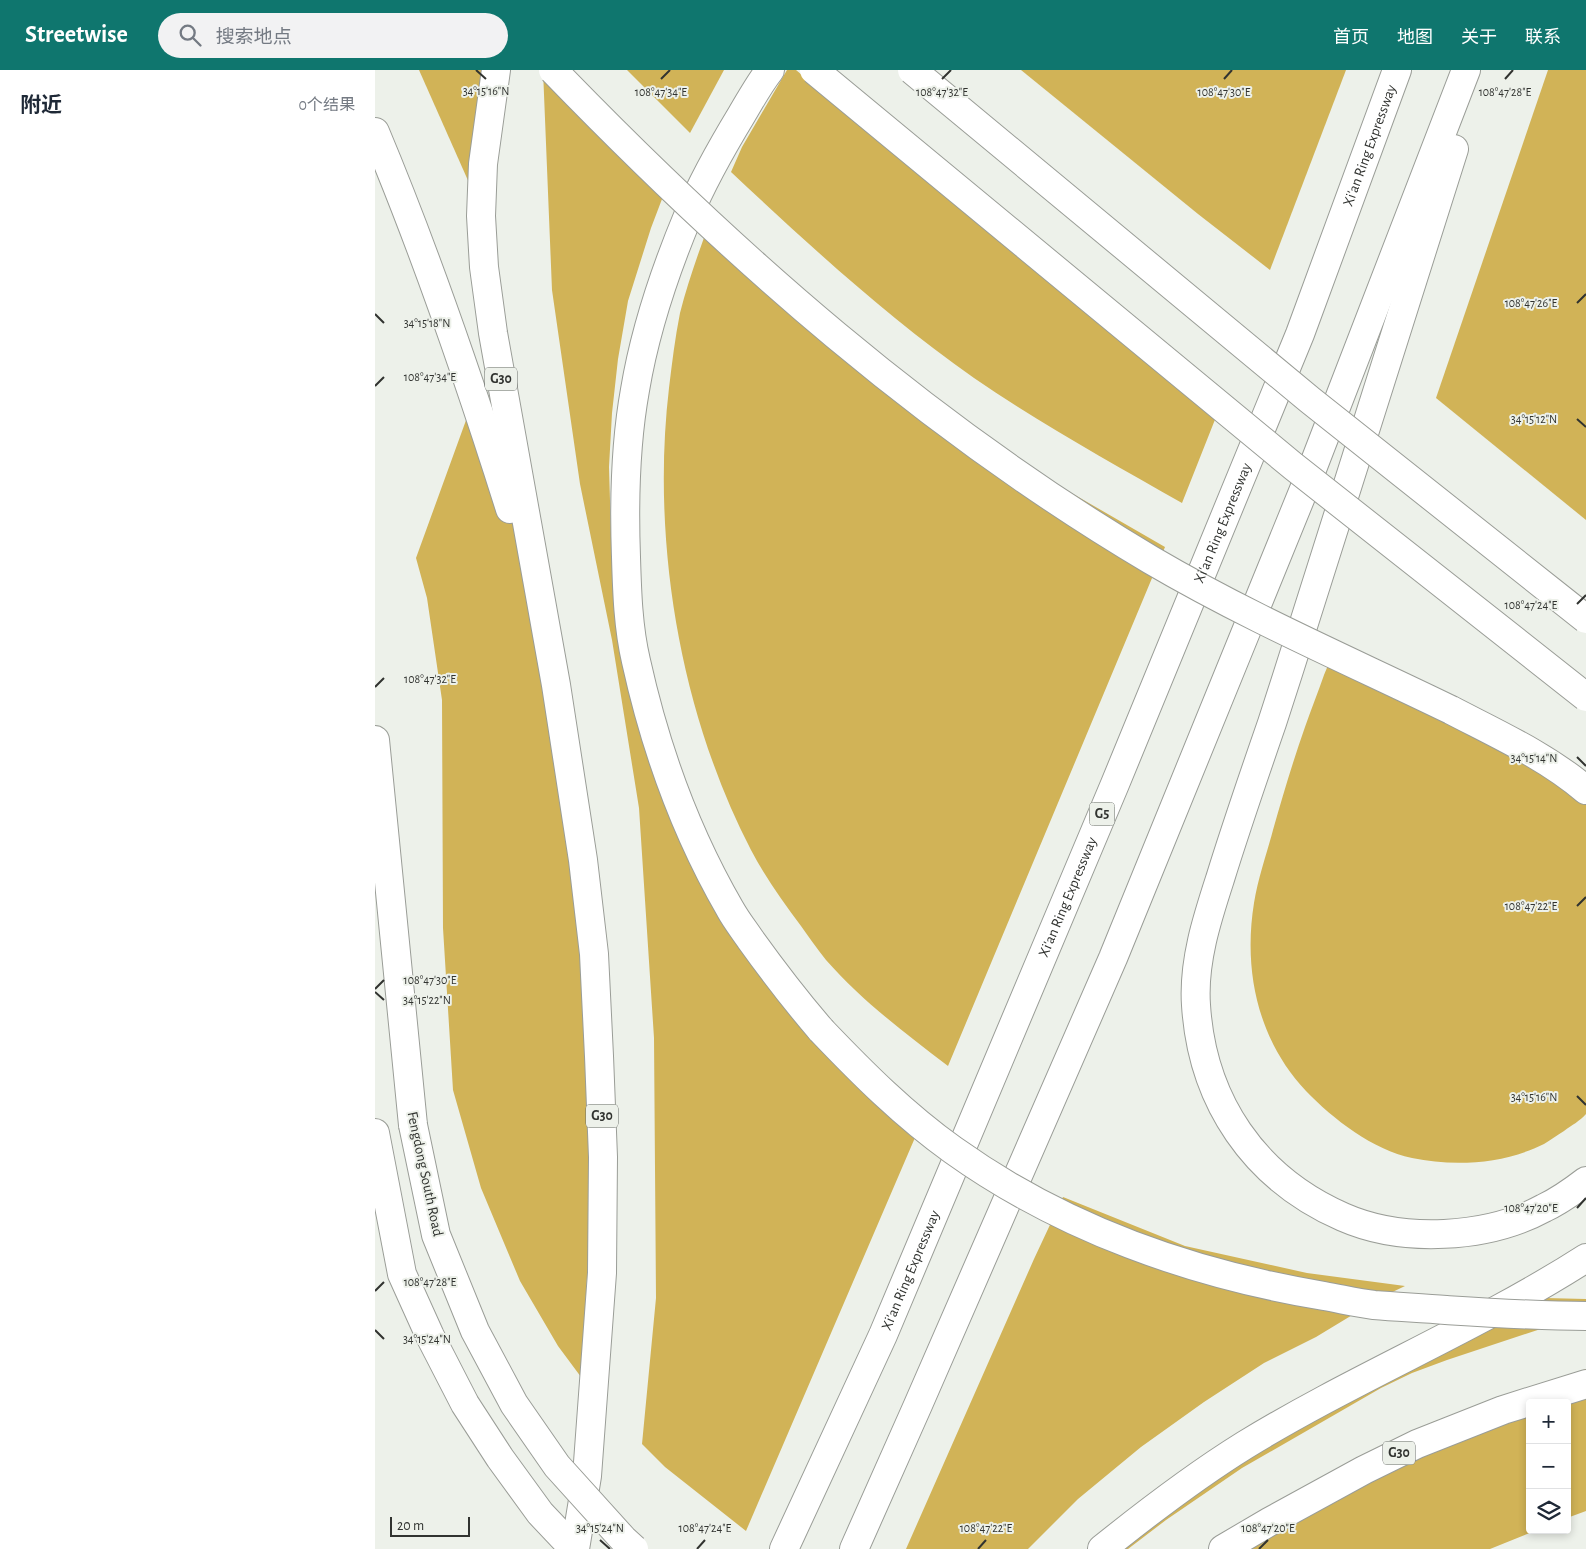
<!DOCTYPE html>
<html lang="zh">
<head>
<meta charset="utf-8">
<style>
	body { margin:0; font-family:"Alegreya Sans","Noto Sans SC",sans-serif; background:#f2f2f3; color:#1f2937 }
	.controls { position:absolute; right:15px; bottom:15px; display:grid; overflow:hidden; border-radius:5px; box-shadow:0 2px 8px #0003 }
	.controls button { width:45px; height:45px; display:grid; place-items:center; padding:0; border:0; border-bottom:1px solid #e0e1e3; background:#fff; color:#1f2937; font:25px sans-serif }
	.scale { position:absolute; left:15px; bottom:12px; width:80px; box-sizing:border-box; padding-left:5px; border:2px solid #313330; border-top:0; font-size:14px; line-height:18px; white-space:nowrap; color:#313330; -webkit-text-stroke:4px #edf1ea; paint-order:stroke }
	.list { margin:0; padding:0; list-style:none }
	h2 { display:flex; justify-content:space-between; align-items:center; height:65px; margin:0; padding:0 20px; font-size:21px }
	h2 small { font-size:16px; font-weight:400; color:#747a83 }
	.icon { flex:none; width:28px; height:28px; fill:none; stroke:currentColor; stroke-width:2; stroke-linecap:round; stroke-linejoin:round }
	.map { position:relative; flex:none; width:1211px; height:1479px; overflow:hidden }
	header { display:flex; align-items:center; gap:30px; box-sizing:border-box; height:70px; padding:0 25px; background:#0f766e; color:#fff }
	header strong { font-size:24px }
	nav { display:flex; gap:28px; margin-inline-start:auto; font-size:18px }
	.search { width:350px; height:45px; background:#f2f2f3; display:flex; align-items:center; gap:12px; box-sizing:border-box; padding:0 18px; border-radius:28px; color:#747a83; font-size:19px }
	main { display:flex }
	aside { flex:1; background:#fff }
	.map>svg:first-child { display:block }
</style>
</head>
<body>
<header>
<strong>Streetwise</strong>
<div class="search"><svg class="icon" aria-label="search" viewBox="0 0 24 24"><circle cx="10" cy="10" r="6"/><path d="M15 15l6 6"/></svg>搜索地点</div>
<nav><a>首页</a><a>地图</a><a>关于</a><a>联系</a></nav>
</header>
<main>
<aside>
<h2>附近<small>0个结果</small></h2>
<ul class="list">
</ul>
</aside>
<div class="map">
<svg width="1211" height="1479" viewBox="0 0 1211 1479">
	<rect width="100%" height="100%" fill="#edf1ea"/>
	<g fill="#d1b357">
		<polygon points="44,0 110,0 99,124"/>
		<polygon points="168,0 295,108 276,158 253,231 243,289 237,343 234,397 236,464 244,547 364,861 548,1049 371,1461 290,1397 267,1374 281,1228 279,968 264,738 237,570 205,414 177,220"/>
		<polygon points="252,0 349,0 315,63"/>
		<path d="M412 0H421L558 115 843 342 807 433C737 393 666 354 599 308 512 247 434 175 356 102L367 77Z"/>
		<polygon points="646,0 971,0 895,200 823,144"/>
		<polygon points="1173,0 1211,0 1211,450 1061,328"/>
		<path d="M336 148 421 227 641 391 790 477 573 996C530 963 487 931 451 890 442 879 434 867 426 856 408 832 390 807 376 780 305 643 276 471 294 318 297 293 300 268 305 243 313 211 325 179 336 148Z"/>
		<polygon points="80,243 98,281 140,434 197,767 211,942 216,1141 206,1307 183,1276 145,1211 106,1118 78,1020 68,858 67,630 52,528 41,488 94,342"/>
		<path d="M962 572 1155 665C1176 677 1195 689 1211 706V1044C1205 1051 1197 1055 1189 1061 1182 1065 1176 1070 1169 1074 1129 1094 1080 1097 1037 1088 998 1080 958 1049 931 1021 883 970 868 901 879 833 883 808 892 783 898 760 908 725 918 691 930 657 936 640 943 622 949 605 953 594 960 583 962 572Z"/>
		<polygon points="688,1127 810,1176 932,1203 1030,1216 1007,1227 941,1267 889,1293 829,1332 766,1377 703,1429 653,1479 531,1479 659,1189"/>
		<polygon points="1130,1227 1211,1229 1211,1244 1072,1290 1037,1303 1006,1318 867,1398 791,1450 753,1479 729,1479"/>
		<polygon points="1211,1299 1211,1441 1192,1448 1192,1333 1155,1333 1155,1460 1162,1460 1115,1479 842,1479 1031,1365 1058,1352"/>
	</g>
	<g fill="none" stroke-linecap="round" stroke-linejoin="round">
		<g stroke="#9a9d97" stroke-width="30">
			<g id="trunk">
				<polyline points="0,670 38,1055"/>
				<polyline points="0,1063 27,1204 55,1266 90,1334 125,1388 165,1443 199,1479"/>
			</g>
		</g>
		<g stroke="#9a9d97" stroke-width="30">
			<g id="motorway">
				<polyline points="121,0 108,94 106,146 109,197 118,263 181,615 208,790 219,884 224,986 228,1087 227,1203 212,1406 200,1479"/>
				<path d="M395 0C384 14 376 29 367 44 347 77 328 110 313 146 290 201 270 260 260 320 250 375 249 432 251 487 252 521 253 557 261 591 280 677 311 763 355 839 361 850 369 860 375 869 398 901 421 931 446 960"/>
				<path d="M0 62C52 186 95 312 135 439"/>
				<path d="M1079 79C1018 270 959 462 897 653 879 705 861 757 845 809 832 849 818 892 821 935 827 1031 879 1108 968 1147 1027 1173 1112 1169 1169 1138 1184 1131 1198 1121 1211 1111"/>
				<path d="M1076 640C1122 664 1171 686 1211 720"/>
				<path id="s1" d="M409 1479 508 1265 740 714 925 264 1022 0"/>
				<polyline points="479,1479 543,1335 738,888 934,407 1091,0"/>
				<path d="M727 1479C773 1442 820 1406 870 1375 981 1307 1102 1258 1211 1188"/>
				<polyline points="848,1479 894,1452 989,1400 1042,1374 1128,1340 1211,1314"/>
			</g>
		</g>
		<use href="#trunk" stroke="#fff" stroke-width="28"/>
		<use href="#motorway" stroke="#fff" stroke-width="28"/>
		<g stroke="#9a9d97" stroke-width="30" stroke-linecap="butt">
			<polyline id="trunk-bridge" points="38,1055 61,1165 100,1261 139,1334 182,1396 248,1469 259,1479"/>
		</g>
		<g stroke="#9a9d97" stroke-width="30" stroke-linecap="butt">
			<g id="motorway-bridge">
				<path d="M178 0C359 187 552 357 776 490 873 547 975 591 1076 640"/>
				<polyline points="439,0 918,396 1211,627"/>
				<polyline points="537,0 935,330 1211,549"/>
				<path d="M446 960C487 1003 529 1045 578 1080 687 1158 817 1204 949 1226 966 1229 983 1233 999 1235 1023 1237 1047 1238 1071 1240 1118 1243 1164 1246 1211 1246"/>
			</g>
		</g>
		<use href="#trunk-bridge" stroke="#fff" stroke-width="28"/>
		<use href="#motorway-bridge" stroke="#fff" stroke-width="28"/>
	</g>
	<path fill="none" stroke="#313330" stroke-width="2" d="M101 0 111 9M286 9 295 0M567 9 576 0M849 9 857 0M1130 9 1138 0M1202 233 1211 224M0 244 9 253M0 316 9 307M1202 349 1211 357M1202 534 1211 525M0 617 9 608M1202 687 1211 696M1202 836 1211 827M0 919 9 910M0 922 9 930M1202 1026 1211 1035M1202 1138 1211 1128M0 1221 9 1212M0 1260 9 1269M225 1470 235 1479M322 1479 330 1470M603 1479 611 1470M884 1479 893 1470"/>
	<g text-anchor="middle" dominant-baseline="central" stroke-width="4" stroke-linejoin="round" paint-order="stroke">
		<g fill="#edf1ea" stroke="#696c68" stroke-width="1">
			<rect x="110" y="297.5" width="32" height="23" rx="4"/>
			<rect x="714.5" y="732.5" width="25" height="23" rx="4"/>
			<rect x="211" y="1034.5" width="32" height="23" rx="4"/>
			<rect x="1008" y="1371.5" width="32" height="23" rx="4"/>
		</g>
		<g font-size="14" font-weight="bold" fill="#313330">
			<text x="126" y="309">G30</text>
			<text x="727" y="744">G5</text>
			<text x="227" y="1046">G30</text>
			<text x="1024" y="1383">G30</text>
		</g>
		<g font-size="15" fill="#313330" stroke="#edf1ea">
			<text stroke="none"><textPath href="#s1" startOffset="1521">Xi'an Ring Expressway</textPath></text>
			<text stroke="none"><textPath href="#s1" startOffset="1116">Xi'an Ring Expressway</textPath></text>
			<text stroke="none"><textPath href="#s1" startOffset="711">Xi'an Ring Expressway</textPath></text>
			<text transform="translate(50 1104) rotate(78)">Fengdong South Road</text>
			<text stroke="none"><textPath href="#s1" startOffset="306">Xi'an Ring Expressway</textPath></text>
		</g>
	</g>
	<g font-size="12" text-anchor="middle" fill="#313330" stroke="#edf1ea" stroke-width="4" stroke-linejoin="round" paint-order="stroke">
		<text x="111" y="25">34°15'16"N</text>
		<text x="286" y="26">108°47'34"E</text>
		<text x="567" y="26">108°47'32"E</text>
		<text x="849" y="26">108°47'30"E</text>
		<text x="1130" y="26">108°47'28"E</text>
		<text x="1156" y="237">108°47'26"E</text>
		<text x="52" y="257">34°15'18"N</text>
		<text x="55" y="311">108°47'34"E</text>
		<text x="1159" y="353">34°15'12"N</text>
		<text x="1156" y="539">108°47'24"E</text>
		<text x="55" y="613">108°47'32"E</text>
		<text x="1159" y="692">34°15'14"N</text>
		<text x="1156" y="840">108°47'22"E</text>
		<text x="55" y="914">108°47'30"E</text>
		<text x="52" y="934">34°15'22"N</text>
		<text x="1159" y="1031">34°15'16"N</text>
		<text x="1156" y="1142">108°47'20"E</text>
		<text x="55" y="1216">108°47'28"E</text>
		<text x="52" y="1273">34°15'24"N</text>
		<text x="330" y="1462">108°47'24"E</text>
		<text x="611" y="1462">108°47'22"E</text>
		<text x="893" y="1462">108°47'20"E</text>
		<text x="225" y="1462">34°15'24"N</text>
	</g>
</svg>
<div class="controls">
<button>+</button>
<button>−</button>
<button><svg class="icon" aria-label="layers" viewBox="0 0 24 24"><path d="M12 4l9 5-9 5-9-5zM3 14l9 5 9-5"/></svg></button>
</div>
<div class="scale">20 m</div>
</div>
</main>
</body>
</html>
